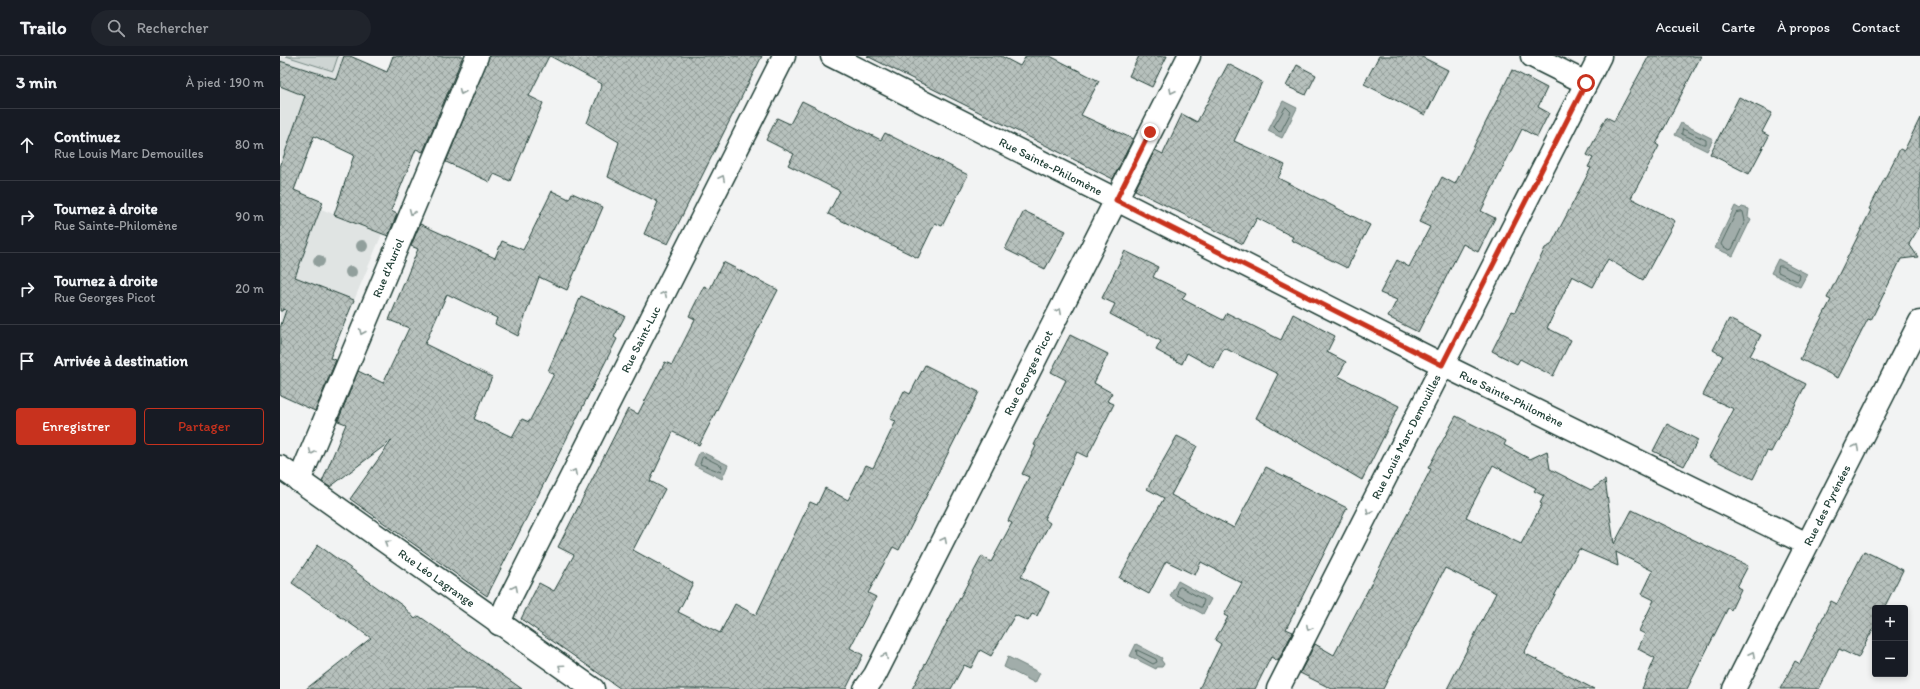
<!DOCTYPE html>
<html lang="fr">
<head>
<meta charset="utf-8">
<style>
	body { margin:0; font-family:Itim,sans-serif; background:#20242c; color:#f1f3f6 }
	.controls { position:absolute; right:12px; bottom:12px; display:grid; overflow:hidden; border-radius:4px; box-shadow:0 2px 6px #0003 }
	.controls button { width:36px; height:36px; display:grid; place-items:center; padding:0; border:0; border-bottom:1px solid #363941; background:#171b24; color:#f1f3f6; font:20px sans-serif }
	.stop { position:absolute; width:12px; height:12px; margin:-9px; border:3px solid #c8321e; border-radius:50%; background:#fff }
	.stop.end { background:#c8321e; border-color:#fff; box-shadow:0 1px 4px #0008 }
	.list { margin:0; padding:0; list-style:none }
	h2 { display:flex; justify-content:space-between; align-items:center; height:52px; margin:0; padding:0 16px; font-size:17px }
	h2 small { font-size:13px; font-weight:400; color:#9ea1a6 }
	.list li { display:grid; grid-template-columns:26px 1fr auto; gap:12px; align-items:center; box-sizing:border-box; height:72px; padding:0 16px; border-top:1px solid #363941 }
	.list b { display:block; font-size:15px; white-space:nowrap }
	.list p { margin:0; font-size:13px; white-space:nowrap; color:#9ea1a6 }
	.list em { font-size:13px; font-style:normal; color:#9ea1a6 }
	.actions { display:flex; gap:8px; padding:12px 16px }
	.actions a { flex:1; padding:9px 0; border:1px solid #c8321e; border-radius:4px; text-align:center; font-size:14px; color:#c8321e }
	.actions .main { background:#c8321e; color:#fff }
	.icon { flex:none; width:22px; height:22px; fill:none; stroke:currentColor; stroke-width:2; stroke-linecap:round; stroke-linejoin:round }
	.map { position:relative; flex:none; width:1640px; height:633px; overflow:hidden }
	header { display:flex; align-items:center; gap:24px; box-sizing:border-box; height:56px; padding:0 20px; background:#171b24; border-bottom:1px solid #363941 }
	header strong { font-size:19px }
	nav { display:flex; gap:22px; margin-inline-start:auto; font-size:14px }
	.search { width:280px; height:36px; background:#20242c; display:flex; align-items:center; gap:10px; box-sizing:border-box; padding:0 14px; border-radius:22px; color:#9ea1a6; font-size:15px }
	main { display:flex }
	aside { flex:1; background:#171b24 }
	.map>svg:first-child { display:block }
</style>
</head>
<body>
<header>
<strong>Trailo</strong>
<div class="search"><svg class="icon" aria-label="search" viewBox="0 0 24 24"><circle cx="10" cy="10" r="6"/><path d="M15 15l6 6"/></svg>Rechercher</div>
<nav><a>Accueil</a><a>Carte</a><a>À propos</a><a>Contact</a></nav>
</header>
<main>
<aside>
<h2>3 min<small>À pied · 190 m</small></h2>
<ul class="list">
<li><svg class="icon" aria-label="ahead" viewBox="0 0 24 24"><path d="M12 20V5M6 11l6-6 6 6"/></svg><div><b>Continuez</b><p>Rue Louis Marc Demouilles</p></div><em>80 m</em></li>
<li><svg class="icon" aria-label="right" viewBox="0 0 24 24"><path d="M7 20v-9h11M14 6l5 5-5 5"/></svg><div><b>Tournez à droite</b><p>Rue Sainte-Philomène</p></div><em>90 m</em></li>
<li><svg class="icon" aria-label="right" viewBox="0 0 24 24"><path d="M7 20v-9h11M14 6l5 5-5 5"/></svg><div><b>Tournez à droite</b><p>Rue Georges Picot</p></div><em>20 m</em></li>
<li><svg class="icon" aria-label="arrive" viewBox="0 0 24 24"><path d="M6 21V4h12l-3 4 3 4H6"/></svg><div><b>Arrivée à destination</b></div></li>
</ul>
<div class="actions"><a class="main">Enregistrer</a><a>Partager</a></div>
</aside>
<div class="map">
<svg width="1640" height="633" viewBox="0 0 1640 633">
	<defs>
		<pattern id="building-cross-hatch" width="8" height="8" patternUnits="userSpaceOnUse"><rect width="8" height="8" fill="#b7c1bd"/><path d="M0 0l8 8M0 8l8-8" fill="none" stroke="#949e9a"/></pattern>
	</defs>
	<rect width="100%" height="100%" fill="#f2f3f3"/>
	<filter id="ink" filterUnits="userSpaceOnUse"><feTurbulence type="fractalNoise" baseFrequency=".025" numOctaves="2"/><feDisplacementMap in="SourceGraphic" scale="8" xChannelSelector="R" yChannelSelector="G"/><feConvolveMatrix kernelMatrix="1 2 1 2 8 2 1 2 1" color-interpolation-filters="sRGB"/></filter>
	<g filter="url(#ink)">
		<polygon fill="#e0e4e3" points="0,0 64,0 12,141 102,178 54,292 0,269"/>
		<polygon fill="#ced5d3" stroke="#768984" points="6,0 58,0 53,15"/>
		<g fill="#a1adaa" stroke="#6d807b">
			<polygon points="1003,45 1017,52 1002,82 988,75"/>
			<polygon points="1401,67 1433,83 1427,95 1395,79"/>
			<polygon points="1455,150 1460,153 1462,151 1469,153 1468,161 1471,163 1453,200 1435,192"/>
			<polygon points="1498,203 1527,218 1520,231 1491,217"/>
			<polygon points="420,395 448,409 442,423 414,409"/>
			<polygon points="898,525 931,543 923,558 890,540"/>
			<polygon points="856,588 882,602 881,604 884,608 882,611 877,611 876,613 850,600"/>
			<polygon points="728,601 760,617 755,627 724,611"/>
		</g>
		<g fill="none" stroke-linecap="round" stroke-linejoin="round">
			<g stroke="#536a63" stroke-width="1">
				<polygon points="1006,51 1011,56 1001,75 999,76 994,71"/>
				<polygon points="1403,73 1426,84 1426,88 1423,88 1402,78"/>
				<polygon points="1463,156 1465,165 1452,193 1449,194 1442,190 1441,188 1456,157"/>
				<polygon points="1499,210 1502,210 1520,219 1519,224 1517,225 1498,216"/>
				<polygon points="424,401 442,410 441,416 420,408 422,402"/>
				<polygon points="901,531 924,544 922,551 920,551 897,539 898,532"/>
				<polygon points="857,594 876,603 877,606 873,608 857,599"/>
			</g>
		</g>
		<g fill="url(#building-cross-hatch)" stroke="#1f3d34" fill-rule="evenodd">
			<polygon points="64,0 70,0 107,16 113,0 183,0 143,96 136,93 111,155 117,158 108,180 54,159 74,99 34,80 14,134 43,146 15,221 74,244 50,302 56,304 35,355 0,339 0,272 6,254 3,253 2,255 0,255 0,111 25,40 0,30 0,5 56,23"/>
			<polygon points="209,0 269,0 249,40 263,47 230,125 214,118 210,126 166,106"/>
			<polygon points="270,0 482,0 388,188 364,178 378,146 328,121 339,86 307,67 322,28"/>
			<polygon points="587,0 721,0 740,10 746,0 770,0 819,25 801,59 853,83 833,123"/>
			<polygon points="859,0 887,0 872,31 849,20"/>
			<polygon points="1099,0 1140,0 1168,14 1145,59 1084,28"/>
			<polygon points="1369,0 1421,0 1376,88 1379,90 1351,142 1395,165 1363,224 1328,203 1313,231 1292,220 1267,272 1291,284 1273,320 1240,303 1237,308 1212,295 1232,255 1235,256 1265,192 1271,189 1311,112 1308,111 1313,102 1307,99 1326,61 1334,65"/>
			<polygon points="948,8 982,26 954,85 1005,109 998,122 1090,169 1067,212 1011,184 1013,181 977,162 963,188 855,134 875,94 883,98 902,58 917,66"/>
			<polygon points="1017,9 1036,19 1026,39 1006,30"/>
			<polygon points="1232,14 1267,32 1258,51 1269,57 1257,81 1242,73 1201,155 1215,162 1198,196 1183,188 1138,276 1108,261 1117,244 1100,237 1117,204 1129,211 1150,171 1139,166 1162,121 1175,128"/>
			<polygon points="1459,41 1492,57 1482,76 1489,80 1469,118 1430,98"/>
			<polygon points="522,45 601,84 605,77 688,119 662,170 655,167 638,202 548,158 560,135 508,109 514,98 486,84 497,62 510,68"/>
			<polygon points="1640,62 1640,170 1629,188 1638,201 1621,203 1591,264 1588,263 1558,322 1520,303 1551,244 1547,242 1591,154 1589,153 1620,93 1624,95"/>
			<polygon points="272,135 289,143 292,137 323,151 287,234 259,221 238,280 215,268 217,262 167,238 145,288 212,321 194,363 232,381 242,363 249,366 274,318 268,315 301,240 345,260 334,281 337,283 207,540 70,443 112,384 50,431 42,426 66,368 58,365 78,315 103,327 129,272 109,264 138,193 131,190 140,168 215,202 222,185 243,194"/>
			<polygon points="744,155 786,175 765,213 725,193"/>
			<polygon points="845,195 878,211 873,221 906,237 902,243 943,264 947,257 1001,284 1013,258 1055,280 1047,296 1066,306 1058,320 1119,350 1082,424 976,362 998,318 944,292 934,312 907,297 902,308 876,294 881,285 830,258 835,248 822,242"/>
			<polygon points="443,206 498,234 419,389 393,376 370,425 385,433 353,494 413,527 398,556 440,577 455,548 476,559 530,446 537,449 545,432 568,444 586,409 593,412 616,365 610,363 624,335 630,338 645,309 699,336 619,494 613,491 588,537 596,541 570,592 583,599 566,633 341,633 241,563 259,527 274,535 294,499 278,491 348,353 358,358 385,306 392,309 415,263 409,260 424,230 430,233"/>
			<polygon points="1449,263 1481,279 1470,300 1526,328 1491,396 1487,395 1473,423 1429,401 1454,353 1423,339 1443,300 1433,294"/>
			<polygon points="790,279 828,298 814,327 832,337 827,345 834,348 807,401 797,396 764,463 770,467 741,521 769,536 757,560 752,558 748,565 735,559 711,600 700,594 691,612 684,609 671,633 632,633 702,500 711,506 732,467 728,465 749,421 742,418 756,390 754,389 786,324 771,316"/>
			<path d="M1176 360 1226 385 1224 389 1250 403 1267 395 1270 413 1311 434 1325 424 1334 488 1352 454 1468 510 1457 531 1461 533 1451 554 1448 552 1407 633H1362L1375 602 1358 593 1365 578 1359 575 1374 544 1362 538 1373 515 1336 496 1338 510 1299 493 1244 597 1314 633H1167L1216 537 1165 512 1103 633H1052L1020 617 1035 588 1054 599 1151 413 1148 412ZM1213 409 1256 432 1254 435 1264 440 1260 447 1262 448 1241 488 1186 461Z"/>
			<polygon points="1387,368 1418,384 1404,410 1373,395"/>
			<polygon points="897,380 917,390 891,439 954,472 986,411 1067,452 1006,573 1013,576 998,605 991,601 975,633 919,633 941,588 935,584 948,561 944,559 962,527 921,506 915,519 886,505 869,538 839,522 884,442 867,433"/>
			<polygon points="38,489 123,550 135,563 139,560 242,633 26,633 91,582 12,527"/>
			<polygon points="1584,495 1623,514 1604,552 1595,552 1595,569 1578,602 1559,593 1539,633 1500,633 1515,605 1520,608 1551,545 1557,548"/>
		</g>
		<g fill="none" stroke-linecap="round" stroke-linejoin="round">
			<g stroke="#1f3d34" stroke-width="25">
				<g id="street">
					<path id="s1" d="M552 0 1177 316 1527 488"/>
					<polyline points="1252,0 1306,27"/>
					<path id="s2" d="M0 411 313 633"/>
					<path id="s3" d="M19 425 197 0"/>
					<path id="s4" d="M219 568 226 550 504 0"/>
					<path id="s5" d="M585 633 595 619 909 0"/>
					<path id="s6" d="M998 633 1320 0"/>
					<path id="s7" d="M1454 633 1640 266"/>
				</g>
			</g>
			<use href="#street" stroke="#fff" stroke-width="22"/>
		</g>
		<g fill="#919f9c">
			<circle cx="82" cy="190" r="6"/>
			<circle cx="39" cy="205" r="6"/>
			<circle cx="71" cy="216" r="6"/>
		</g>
		<defs><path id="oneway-chevron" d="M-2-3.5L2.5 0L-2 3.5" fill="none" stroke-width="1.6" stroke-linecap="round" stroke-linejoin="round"/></defs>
		<g stroke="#8f9e9a">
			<use href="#oneway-chevron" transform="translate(892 35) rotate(117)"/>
			<use href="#oneway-chevron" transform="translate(182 36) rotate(113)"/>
			<use href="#oneway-chevron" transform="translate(442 122) rotate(-63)"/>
			<use href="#oneway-chevron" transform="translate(132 156) rotate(113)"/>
			<use href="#oneway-chevron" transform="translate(384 238) rotate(-63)"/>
			<use href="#oneway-chevron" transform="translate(779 255) rotate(-63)"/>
			<use href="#oneway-chevron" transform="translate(82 276) rotate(113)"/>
			<use href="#oneway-chevron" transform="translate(1576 391) rotate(-63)"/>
			<use href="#oneway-chevron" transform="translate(32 396) rotate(113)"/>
			<use href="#oneway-chevron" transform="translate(294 416) rotate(-63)"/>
			<use href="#oneway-chevron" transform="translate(1089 456) rotate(117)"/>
			<use href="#oneway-chevron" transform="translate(664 484) rotate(-63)"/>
			<use href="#oneway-chevron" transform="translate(107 487) rotate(-144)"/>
			<use href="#oneway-chevron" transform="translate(235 532) rotate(-63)"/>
			<use href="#oneway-chevron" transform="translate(1029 572) rotate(117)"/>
			<use href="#oneway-chevron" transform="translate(1472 598) rotate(-63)"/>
			<use href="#oneway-chevron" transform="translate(605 600) rotate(-63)"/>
			<use href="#oneway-chevron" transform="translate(281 611) rotate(-145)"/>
		</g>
	</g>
	<g fill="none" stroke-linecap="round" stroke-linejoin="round" filter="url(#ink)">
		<polyline stroke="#c8321e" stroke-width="5" points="870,76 836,144 1162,309 1306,27"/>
	</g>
	<g text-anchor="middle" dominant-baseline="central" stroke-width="3" stroke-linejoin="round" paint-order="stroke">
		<g font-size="12" fill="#1f3d34" stroke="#fff">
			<text stroke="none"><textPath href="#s1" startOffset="245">Rue Sainte-Philomène</textPath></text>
			<text stroke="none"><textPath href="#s3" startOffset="231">Rue d'Auriol</textPath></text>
			<text stroke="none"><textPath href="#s4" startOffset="318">Rue Saint-Luc</textPath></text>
			<text stroke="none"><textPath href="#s5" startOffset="356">Rue Georges Picot</textPath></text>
			<text stroke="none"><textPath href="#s1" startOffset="761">Rue Sainte-Philomène</textPath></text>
			<text stroke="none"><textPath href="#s6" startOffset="283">Rue Louis Marc Demouilles</textPath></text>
			<text stroke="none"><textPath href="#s7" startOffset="206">Rue des Pyrénées</textPath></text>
			<text stroke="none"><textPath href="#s2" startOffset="192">Rue Léo Lagrange</textPath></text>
		</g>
	</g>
</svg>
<div class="controls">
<button>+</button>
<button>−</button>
</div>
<div class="stop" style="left:1306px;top:27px"></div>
<div class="stop end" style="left:870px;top:76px"></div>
</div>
</main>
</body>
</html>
